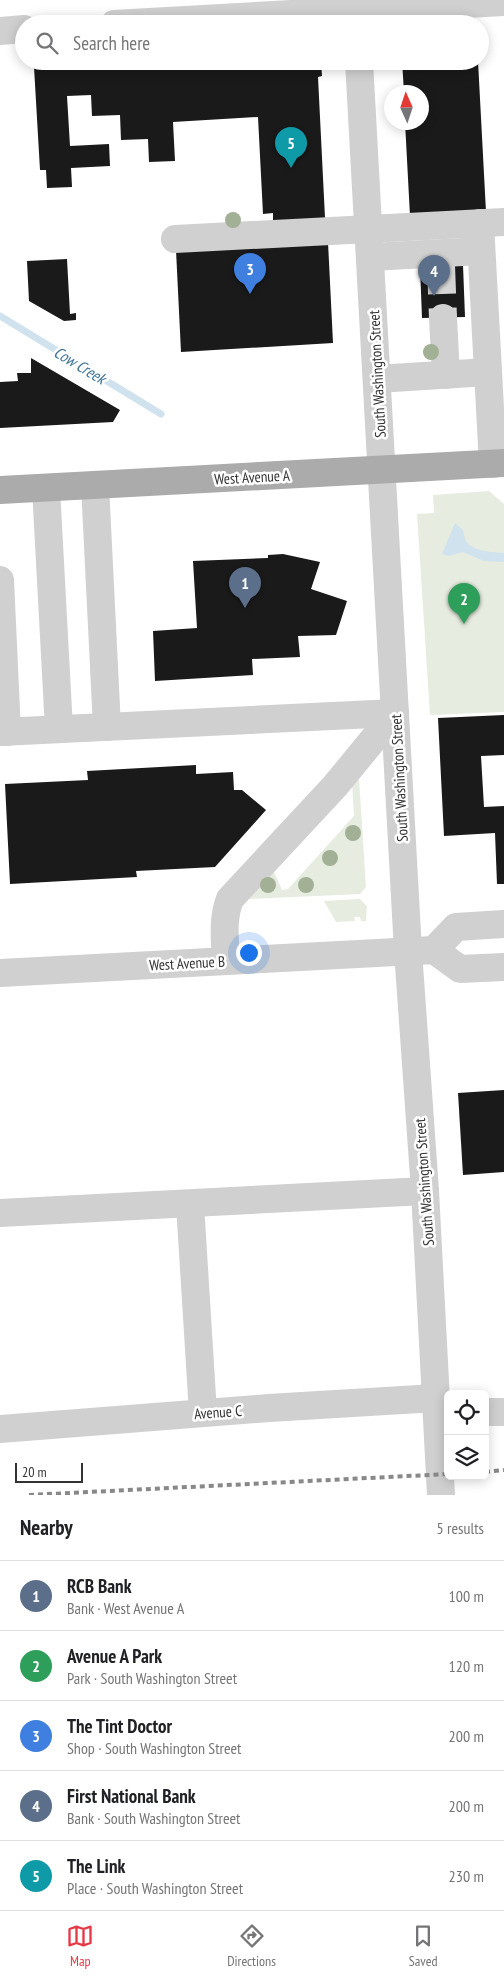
<!DOCTYPE html>
<html lang="en">
<head>
<meta charset="utf-8">
<style>
	body { margin:0; font-family:"PT Sans Narrow",sans-serif; background:#f6f6f6; color:#202124 }
	.controls { position:absolute; right:15px; bottom:15px; display:grid; overflow:hidden; border-radius:8px; box-shadow:0 2px 12px #0003 }
	.controls button { width:45px; height:45px; display:grid; place-items:center; padding:0; border:0; border-bottom:1px solid #e0e0e0; background:#fff; color:#202124; font:25px sans-serif }
	.compass { position:absolute; left:384px; top:85px; width:45px; height:45px; border-radius:50%; background:#fff; box-shadow:0 2px 12px #0003; rotate:357deg }
	.scale { position:absolute; left:15px; bottom:12px; width:68px; box-sizing:border-box; padding-left:5px; border:2px solid #333; border-top:0; font-size:14px; line-height:18px; white-space:nowrap; color:#333; -webkit-text-stroke:4px #fff; paint-order:stroke }
	.you { position:absolute; left:248px; top:952px; width:18px; height:18px; margin:-12px; border:4px solid #fff; border-radius:50%; background:#1a73e8; box-shadow:0 0 0 8px #1a73e833 }
	.badge { display:grid; place-items:center; width:32px; height:32px; border-radius:50%; background:#e63946; color:#fff; font-size:16px; font-weight:700 }
	.pin { position:absolute; translate:-50% -41px; filter:drop-shadow(0 1px 2px #0008) }
	.pin::after { content:''; position:absolute; top:26px; width:18px; height:15px; background:inherit; clip-path:polygon(0 0,100% 0,50% 100%) }
	.list { margin:0; padding:0; list-style:none }
	h2 { display:flex; justify-content:space-between; align-items:center; height:65px; margin:0; padding:0 20px; font-size:21px }
	h2 small { font-size:16px; font-weight:400; color:#757577 }
	.list li { display:grid; grid-template-columns:32px 1fr auto; gap:15px; align-items:center; box-sizing:border-box; height:70px; padding:0 20px; border-top:1px solid #e0e0e0 }
	.list b { display:block; font-size:19px; white-space:nowrap }
	.list p { margin:0; font-size:16px; white-space:nowrap; color:#757577 }
	.list em { font-size:16px; font-style:normal; color:#757577 }
	.icon { flex:none; width:28px; height:28px; fill:none; stroke:currentColor; stroke-width:2; stroke-linecap:round; stroke-linejoin:round }
	.map { position:relative; flex:none; width:504px; height:1495px; overflow:hidden }
	.search { position:absolute; background:#fff; box-shadow:0 2px 12px #0003; left:15px; right:15px; top:15px; height:55px; display:flex; align-items:center; gap:12px; box-sizing:border-box; padding:0 18px; border-radius:28px; color:#757577; font-size:19px }
	.sheet { height:415px; background:#fff }
	nav { display:flex; justify-content:space-around; align-items:center; box-sizing:border-box; height:70px; border-top:1px solid #e0e0e0; background:#fff; font-size:14px; color:#757577 }
	nav a { display:grid; justify-items:center; gap:2px }
	nav .on { color:#e63946 }
	.map>svg:first-child { display:block }
</style>
</head>
<body>
<div class="map">
<svg width="504" height="1495" viewBox="0 0 504 1495">
	<rect width="100%" height="100%" fill="#fff"/>
	<g fill="#e6ecdf">
		<polygon points="489,491 504,504 504,712 430,715 417,514 434,513 433,495"/>
		<polygon points="355,779 359,779 366,887 360,894 247,899 272,872 274,872 282,890 288,889 354,816 352,781"/>
		<polygon points="360,899 367,906 366,921 361,921 360,917 354,917 355,921 336,922 324,901"/>
	</g>
	<path fill="#cfe2ee" d="M455 523 463 530C464 533 464 538 466 541 473 552 493 552 504 553V562L484 561 463 552 448 556 442 554Z"/>
	<g fill="none" stroke-linecap="round" stroke-linejoin="round">
		<polyline stroke="#cfe2ee" stroke-width="7" points="0,316 161,414"/>
	</g>
	<g fill="#1a1a1a">
		<polygon points="125,61 321,61 322,76 318,77 325,218 273,221 273,213 263,214 258,117 173,122 175,161 149,162 148,139 121,140 120,115 92,116 91,95 67,96 70,146 109,144 110,166 71,168 72,187 47,188 46,170 40,170 34,67 93,63 93,67 117,65 117,62"/>
		<polygon points="402,61 478,61 486,212 410,216 405,122 422,122 422,92 404,92"/>
		<polygon points="328,242 333,343 181,352 176,250"/>
		<polygon points="67,259 70,314 76,313 76,320 64,321 29,301 27,261"/>
		<polygon points="463,265 465,317 422,318 420,267"/>
		<polygon points="31,358 120,410 113,422 0,428 0,382 18,381 17,373 31,373"/>
		<polygon points="283,554 320,562 311,589 347,601 336,635 298,636 300,657 252,659 253,675 155,681 153,631 197,628 193,561 268,558 268,555"/>
		<polygon points="504,715 504,755 481,756 484,807 504,806 504,884 497,884 495,833 444,836 438,718"/>
		<polygon points="196,765 196,774 233,772 234,790 242,790 266,810 215,867 136,871 137,877 10,884 5,784 88,780 87,771"/>
		<polygon points="504,1090 504,1172 463,1175 458,1093"/>
	</g>
	<g fill="none" stroke-linecap="round" stroke-linejoin="round">
		<polyline stroke="#d6d6d6" stroke-width="28" stroke-dasharray="28 14" stroke-linecap="butt" points="441,266 443,318"/>
		<g stroke="#d0d0d0" stroke-width="28">
			<polyline points="114,24 504,2"/>
			<polyline points="0,31 24,29"/>
			<polyline points="359,61 408,951 425,1191 441,1495"/>
			<polyline points="480,223 493,464"/>
			<polyline points="175,239 504,222"/>
			<polyline points="371,257 481,251"/>
			<polyline points="443,318 446,375"/>
			<polyline points="377,379 488,372"/>
			<polyline points="95,485 107,727"/>
			<polyline points="46,488 59,729"/>
			<polyline points="0,580 7,732"/>
			<polyline points="0,732 395,713"/>
			<polyline points="434,950 456,927 504,924"/>
			<path d="M226 961C225 940 222 919 230 899L335 786 395 713"/>
			<polyline points="0,973 434,950 460,969 504,967"/>
			<polyline points="190,1204 203,1413"/>
			<polyline points="0,1213 425,1191"/>
			<polyline points="485,1412 504,1412"/>
			<polyline points="0,1429 269,1408 436,1398"/>
		</g>
		<polyline stroke="#ababab" stroke-width="28" points="0,490 504,463"/>
		<g stroke="#888" stroke-width="4" stroke-dasharray="5 4" stroke-linecap="butt">
			<polyline points="485,1472 504,1470"/>
			<polyline points="29,1495 448,1474"/>
		</g>
	</g>
	<g fill="#a2b095">
		<circle cx="233" cy="220" r="8"/>
		<circle cx="431" cy="352" r="8"/>
		<circle cx="353" cy="833" r="8"/>
		<circle cx="330" cy="858" r="8"/>
		<circle cx="268" cy="885" r="8"/>
		<circle cx="306" cy="885" r="8"/>
	</g>
	<g text-anchor="middle" dominant-baseline="central" stroke-width="5" stroke-linejoin="round" paint-order="stroke">
		<g font-size="15" fill="#333" stroke="#fff">
			<text transform="translate(377 374) rotate(-93)">South Washington Street</text>
			<text transform="translate(252 477) rotate(-3)">West Avenue A</text>
			<text transform="translate(399 778) rotate(-93)">South Washington Street</text>
			<text transform="translate(187 963) rotate(-3)">West Avenue B</text>
			<text transform="translate(424 1182) rotate(-94)">South Washington Street</text>
			<text transform="translate(218 1412) rotate(-4)">Avenue C</text>
		</g>
		<g font-size="16" font-style="italic" fill="#3f7597" stroke="#fff">
			<text transform="translate(80 365) rotate(31)">Cow Creek</text>
		</g>
	</g>
</svg>
<div class="controls">
<button><svg class="icon" aria-label="locate" viewBox="0 0 24 24"><circle cx="12" cy="12" r="6"/><path d="M12 2v4M12 18v4M2 12h4M18 12h4"/></svg></button>
<button><svg class="icon" aria-label="layers" viewBox="0 0 24 24"><path d="M12 4l9 5-9 5-9-5zM3 14l9 5 9-5"/></svg></button>
</div>
<svg class="compass" viewBox="-18 -18 36 36"><path d="M0-13l5 13h-10z" fill="#e53935"/><path d="M0 13l5-13h-10z" fill="#757577"/></svg>
<div class="scale">20 m</div>
<div class="you"></div>
<div class="pin badge" style="left:245px;top:608px;background:#5c6f8a">1</div>
<div class="pin badge" style="left:464px;top:624px;background:#2e9e5b">2</div>
<div class="pin badge" style="left:250px;top:294px;background:#3f7fe0">3</div>
<div class="pin badge" style="left:434px;top:296px;background:#5c6f8a">4</div>
<div class="pin badge" style="left:291px;top:168px;background:#0f9aa8">5</div>
<div class="search"><svg class="icon" aria-label="search" viewBox="0 0 24 24"><circle cx="10" cy="10" r="6"/><path d="M15 15l6 6"/></svg>Search here</div>
</div>
<section class="sheet">
<h2>Nearby<small>5 results</small></h2>
<ul class="list">
<li><span class="badge" style="background:#5c6f8a">1</span><div><b>RCB Bank</b><p>Bank · West Avenue A</p></div><em>100 m</em></li>
<li><span class="badge" style="background:#2e9e5b">2</span><div><b>Avenue A Park</b><p>Park · South Washington Street</p></div><em>120 m</em></li>
<li><span class="badge" style="background:#3f7fe0">3</span><div><b>The Tint Doctor</b><p>Shop · South Washington Street</p></div><em>200 m</em></li>
<li><span class="badge" style="background:#5c6f8a">4</span><div><b>First National Bank</b><p>Bank · South Washington Street</p></div><em>200 m</em></li>
<li><span class="badge" style="background:#0f9aa8">5</span><div><b>The Link</b><p>Place · South Washington Street</p></div><em>230 m</em></li>
</ul>
</section>
<nav>
<a class="on"><svg class="icon" aria-label="map" viewBox="0 0 24 24"><path d="M3 6l6-2 6 2 6-2v14l-6 2-6-2-6 2zM9 4v14M15 6v14"/></svg>Map</a>
<a><svg class="icon" aria-label="directions" viewBox="0 0 24 24"><path d="M12 3l9 9-9 9-9-9zM9 14v-3h6M13 9l2 2-2 2"/></svg>Directions</a>
<a><svg class="icon" aria-label="saved" viewBox="0 0 24 24"><path d="M7 4h10v16l-5-4-5 4z"/></svg>Saved</a>
</nav>
</body>
</html>
